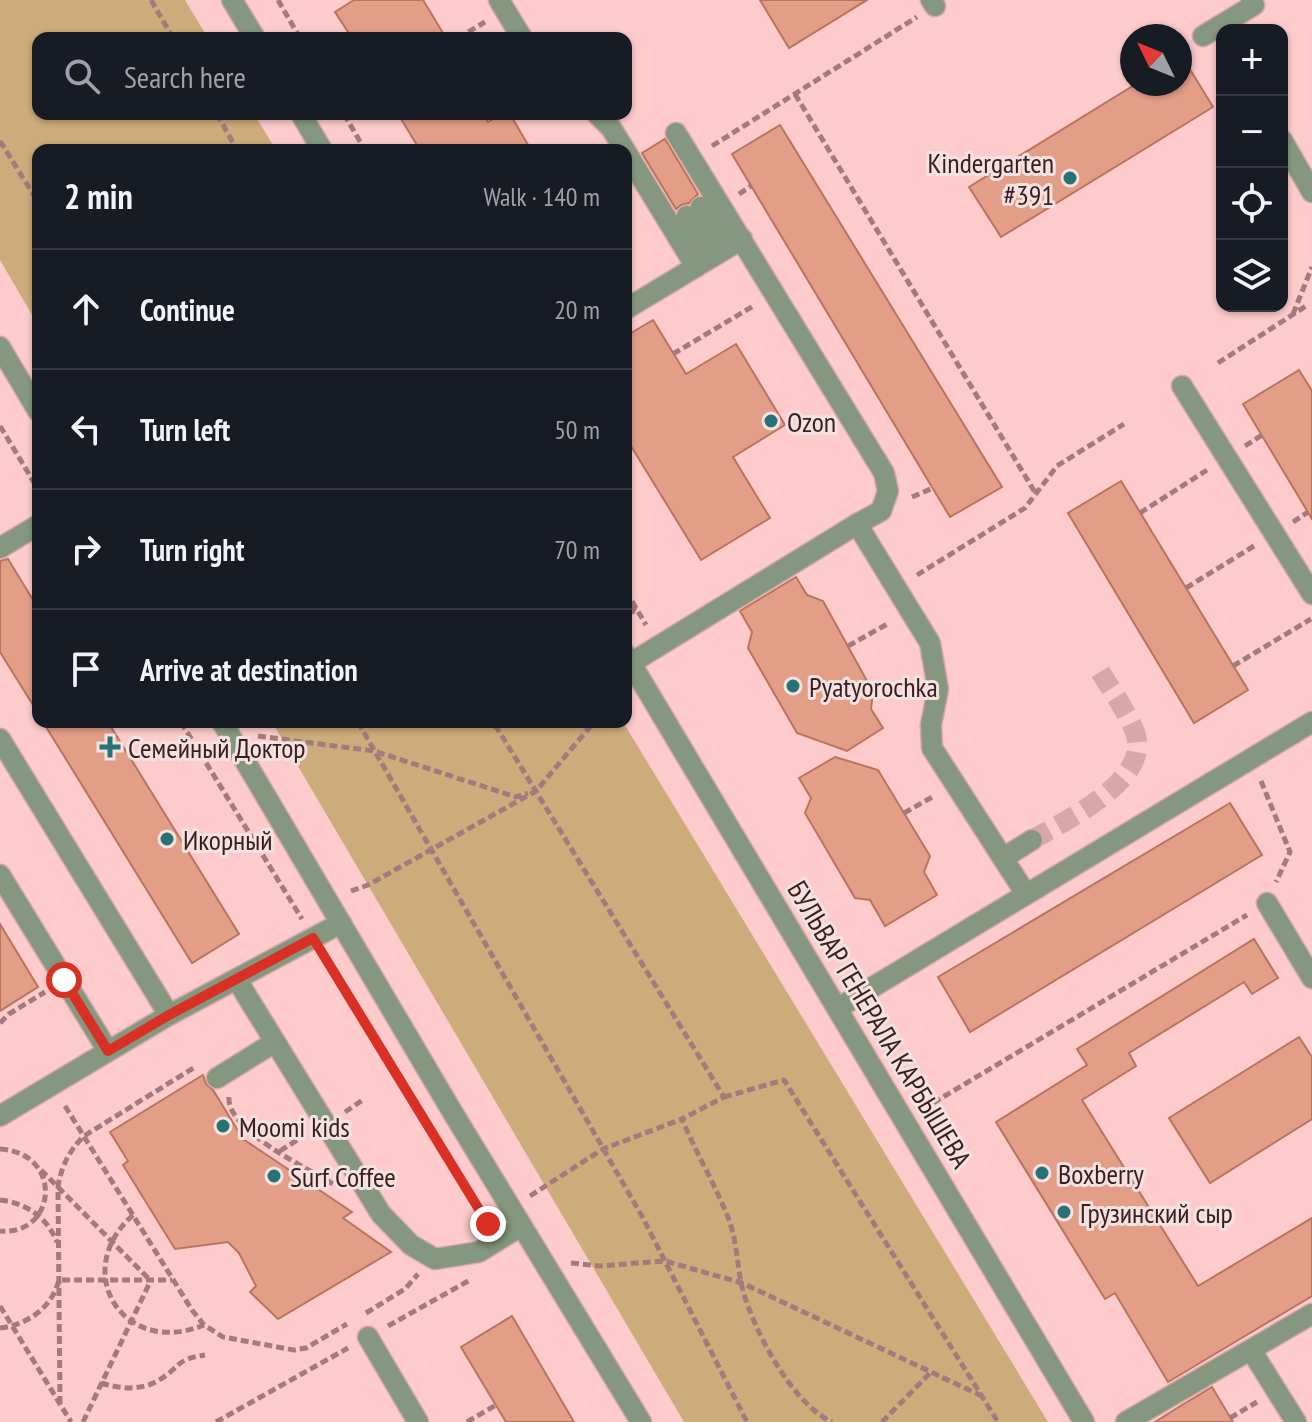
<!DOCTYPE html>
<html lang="en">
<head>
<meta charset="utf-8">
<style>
	body { margin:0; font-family:"PT Sans Narrow",sans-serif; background:#20242c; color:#f1f3f6 }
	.controls { position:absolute; right:24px; top:24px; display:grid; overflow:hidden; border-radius:16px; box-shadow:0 2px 6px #0004 }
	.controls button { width:72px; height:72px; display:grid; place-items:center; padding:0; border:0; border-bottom:2px solid #363941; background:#171b24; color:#f1f3f6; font:40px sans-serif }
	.compass { position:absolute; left:1120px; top:24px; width:72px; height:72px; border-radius:50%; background:#171b24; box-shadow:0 2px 6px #0004; rotate:313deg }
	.stop { position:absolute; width:24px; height:24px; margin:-18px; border:6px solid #d93025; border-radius:50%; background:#fff }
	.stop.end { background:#d93025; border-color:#fff; box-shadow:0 2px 8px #0008 }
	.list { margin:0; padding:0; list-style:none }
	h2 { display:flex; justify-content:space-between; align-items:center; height:104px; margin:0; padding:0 32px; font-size:34px }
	h2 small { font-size:26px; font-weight:400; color:#9ea1a6 }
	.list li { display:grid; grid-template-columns:52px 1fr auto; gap:24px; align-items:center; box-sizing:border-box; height:120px; padding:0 32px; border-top:2px solid #363941 }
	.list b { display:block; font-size:30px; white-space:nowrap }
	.list em { font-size:26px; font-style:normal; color:#9ea1a6 }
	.icon { flex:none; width:44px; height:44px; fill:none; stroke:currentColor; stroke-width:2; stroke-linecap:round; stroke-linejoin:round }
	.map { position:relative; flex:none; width:1312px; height:1422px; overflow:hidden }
	.search { position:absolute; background:#171b24; box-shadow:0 2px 6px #0004; left:32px; top:32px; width:600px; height:88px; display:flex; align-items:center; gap:20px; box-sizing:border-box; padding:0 28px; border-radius:16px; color:#9ea1a6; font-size:30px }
	.panel { position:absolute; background:#171b24; box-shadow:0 2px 6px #0004; left:32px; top:144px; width:600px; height:584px; border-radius:16px }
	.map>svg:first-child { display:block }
</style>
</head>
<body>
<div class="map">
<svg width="1312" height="1422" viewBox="0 0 1312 1422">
	<rect width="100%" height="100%" fill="#fdcbcb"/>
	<g fill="#cbac7a">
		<polygon points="0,0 185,0 208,38 38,38 38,114 254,114 276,150 38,150 38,325 0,260"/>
		<polygon points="272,722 623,722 1048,1422 684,1422"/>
	</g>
	<g fill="#e39e88" stroke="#ba745d" stroke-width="2">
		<polygon points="354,0 423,0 446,38 352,38 335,12"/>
		<polygon points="760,0 867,0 789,48"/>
		<polygon points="1180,53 1213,107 1001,237 969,187 1136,84 1180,84"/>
		<polygon points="398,114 482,114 488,122 502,114 510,114 531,150 420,150"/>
		<polygon points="780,125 1002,487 950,517 732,154"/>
		<polygon points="665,139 698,194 689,203 681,205 676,209 642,153"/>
		<polygon points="653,320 686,374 736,344 785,425 733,457 770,518 701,560 626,438 626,336"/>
		<polygon points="1299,370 1312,391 1312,519 1243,404"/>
		<polygon points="1121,481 1248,690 1194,723 1068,513"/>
		<polygon points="8,559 38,608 38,713 0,652 0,561"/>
		<polygon points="796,577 807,595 823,601 873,692 871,709 883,728 847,751 797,733 748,648 752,632 740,611"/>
		<polygon points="43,722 108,722 239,934 192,963"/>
		<polygon points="835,757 878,770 930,856 924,872 937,895 885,926 870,900 855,898 805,813 811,798 799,778"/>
		<polygon points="1230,803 1262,855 970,1032 938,977"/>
		<polygon points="0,924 38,987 0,1011"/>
		<polygon points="1254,939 1278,978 1252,994 1244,982 1129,1053 1136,1066 1082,1100 1198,1286 1312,1218 1312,1296 1168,1382 1115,1293 1105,1299 996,1122 1087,1065 1077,1049"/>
		<polygon points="1299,1037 1312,1057 1312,1119 1210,1183 1169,1118"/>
		<polygon points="203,1075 206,1084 213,1090 243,1139 352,1212 343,1218 391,1252 278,1319 250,1292 256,1286 239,1253 228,1242 175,1249 123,1165 128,1161 110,1132"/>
		<polygon points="512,1316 574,1422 506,1422 461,1347"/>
		<polygon points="1212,1387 1233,1422 1155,1422 1182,1405"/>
	</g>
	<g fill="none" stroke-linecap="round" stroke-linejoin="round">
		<path stroke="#d6a8a8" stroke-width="20" stroke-dasharray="20 10" stroke-linecap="butt" d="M1032 840C1064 821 1153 780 1135 732 1126 710 1110 688 1098 668"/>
		<g stroke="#d6a8a8" stroke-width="23">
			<g id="minor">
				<polyline points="232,0 255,38"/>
				<polyline points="499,0 522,38"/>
				<polyline points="931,0 935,6"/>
				<polyline points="1203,36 1254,5 1251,0"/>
				<polyline points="301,114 322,150"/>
				<polyline points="597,114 611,128 625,150"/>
				<polyline points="676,133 884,473 888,491 881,511 857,524 930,643 938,689 931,725 932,748 1026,894"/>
				<polyline points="1282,140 1312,192"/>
				<polyline points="626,152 696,267"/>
				<polyline points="701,207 728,247"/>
				<polyline points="687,216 713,256"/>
				<polyline points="626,309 742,239"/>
				<polyline points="0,347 38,411"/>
				<polyline points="1182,386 1312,594"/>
				<polyline points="0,548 38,525"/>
				<polyline points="626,655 1084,1422"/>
				<polyline points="631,663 857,524"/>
				<polyline points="222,722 450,1108 641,1422"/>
				<polyline points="0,739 169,1015"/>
				<polyline points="1003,858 1032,840"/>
				<polyline points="0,875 108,1051"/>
				<polyline points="1267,903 1312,978"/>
				<polyline points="237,980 381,1214 411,1245 435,1259 479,1252 521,1226"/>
				<polyline points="838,1008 1312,722"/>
				<polyline points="217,1078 275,1042"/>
				<polyline points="0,1116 169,1015 341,923"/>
				<polyline points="368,1337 418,1422"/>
				<polyline points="1251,1350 1296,1422"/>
				<polyline points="1126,1422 1312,1314"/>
			</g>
		</g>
		<g stroke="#a47b7c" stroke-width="5" stroke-dasharray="8 4" stroke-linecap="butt">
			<polyline points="151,0 173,38"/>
			<polyline points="278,0 300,38"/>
			<polyline points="458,38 485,22"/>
			<polyline points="795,94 1036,494"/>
			<polyline points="217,114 237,150"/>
			<polyline points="344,114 365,150"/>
			<polyline points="0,141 38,202"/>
			<polyline points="712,146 917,17"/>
			<polyline points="739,194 751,186"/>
			<polyline points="1293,314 1312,267"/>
			<polyline points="673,354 755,305"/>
			<polyline points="1218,363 1306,306"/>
			<polyline points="0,426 38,489"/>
			<polyline points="1245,446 1262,435"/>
			<polyline points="912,497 933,488"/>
			<polyline points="1140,513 1207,470"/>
			<polyline points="1293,522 1308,512"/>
			<polyline points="917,575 1025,508 1057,466 1124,424"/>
			<polyline points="1186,588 1254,546"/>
			<polyline points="626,591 646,625"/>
			<polyline points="626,624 635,607"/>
			<polyline points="848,646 889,623"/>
			<polyline points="1233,666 1311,619"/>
			<polyline points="181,722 302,919"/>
			<polyline points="358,722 643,1218 747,1422"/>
			<path d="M483 722 497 728 724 1097 682 1119C696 1153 716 1186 729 1220 737 1241 737 1265 742 1287 753 1329 791 1403 832 1422"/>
			<polyline points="258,736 374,751 516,797 528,793"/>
			<polyline points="1261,781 1290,852 1276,882"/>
			<polyline points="904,813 934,796"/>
			<polyline points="351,891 368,885 536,791 594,722"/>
			<polyline points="326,958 429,1127"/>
			<polyline points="0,1023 9,1014 45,992"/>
			<path d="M229 1097C226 1130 307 1168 333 1184"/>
			<polyline points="724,1097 784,1080 998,1422"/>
			<polyline points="65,1106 192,1310 204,1325 223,1337 294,1350 306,1348 347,1324"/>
			<polyline points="923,1109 1247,915"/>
			<polyline points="345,1112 364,1099"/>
			<path d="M0 1149C64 1153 57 1236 0 1231"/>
			<polyline points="280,1151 305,1135"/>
			<polyline points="41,1170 150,1280"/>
			<polyline points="530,1196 603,1149 682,1119"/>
			<path d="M0 1200C26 1203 47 1217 57 1242"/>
			<path d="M133 1215C69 1272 124 1358 204 1325"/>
			<polyline points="571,1263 599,1266 665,1261 742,1283 982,1396"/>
			<polyline points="0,1306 71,1422"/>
			<polyline points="366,1313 405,1289 418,1274"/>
			<polyline points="388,1326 470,1280"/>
			<path d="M0 1328C27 1325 52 1308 59 1280H172"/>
			<path d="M101 1383C121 1389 141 1391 159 1380 180 1368 175 1359 205 1355"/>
			<path d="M60 1404 58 1186C62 1165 69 1151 84 1136L195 1067"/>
			<polyline points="1230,1418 1257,1402"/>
			<polyline points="83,1422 151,1280"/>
			<polyline points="216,1422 348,1348"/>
			<polyline points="467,1422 496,1405"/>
			<polyline points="882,1422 931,1372"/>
		</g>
		<use href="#minor" stroke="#85987f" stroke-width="20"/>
	</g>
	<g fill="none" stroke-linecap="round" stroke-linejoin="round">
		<polyline stroke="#d93025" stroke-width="10" points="64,980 108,1051 169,1015 313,938 488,1224"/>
	</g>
	<g fill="#277275" stroke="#f3e2e1" stroke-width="3">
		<circle cx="1070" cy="178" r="8"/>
		<circle cx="771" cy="421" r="8"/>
		<circle cx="793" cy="686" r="8"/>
		<path d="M106 735h8v8h8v8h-8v8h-8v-8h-8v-8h8z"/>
		<circle cx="167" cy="839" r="8"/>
		<circle cx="223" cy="1126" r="8"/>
		<circle cx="1042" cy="1173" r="8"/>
		<circle cx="274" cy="1176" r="8"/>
		<circle cx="1064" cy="1212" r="8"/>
	</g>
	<g text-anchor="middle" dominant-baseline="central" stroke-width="6" stroke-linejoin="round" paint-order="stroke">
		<g font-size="28" fill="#3c1d1e" stroke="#f3e2e1" text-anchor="start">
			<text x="1054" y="162" text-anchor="end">Kindergarten<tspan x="1054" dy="32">#391</tspan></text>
			<text x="787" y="421">Ozon</text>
			<text x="809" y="686">Pyatyorochka</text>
			<text x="128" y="747">Семейный Доктор</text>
			<text x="183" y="839">Икорный</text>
			<text x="239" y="1126">Moomi kids</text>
			<text x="1058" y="1173">Boxberry</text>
			<text x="290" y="1176">Surf Coffee</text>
			<text x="1080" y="1212">Грузинский сыр</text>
		</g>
		<g font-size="28" fill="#3c1d1e" stroke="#f3e2e1">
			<text transform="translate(880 1024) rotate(59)">БУЛЬВАР ГЕНЕРАЛА КАРБЫШЕВА</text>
		</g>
	</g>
</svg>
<div class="controls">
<button>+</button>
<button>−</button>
<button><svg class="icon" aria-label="locate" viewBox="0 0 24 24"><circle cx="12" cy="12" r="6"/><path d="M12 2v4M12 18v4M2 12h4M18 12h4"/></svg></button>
<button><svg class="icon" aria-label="layers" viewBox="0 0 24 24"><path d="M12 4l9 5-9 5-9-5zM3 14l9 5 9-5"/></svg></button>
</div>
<svg class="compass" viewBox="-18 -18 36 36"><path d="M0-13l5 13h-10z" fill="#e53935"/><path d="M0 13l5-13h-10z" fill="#9ea1a6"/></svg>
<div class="stop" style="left:64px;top:980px"></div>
<div class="stop end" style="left:488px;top:1224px"></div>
<div class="search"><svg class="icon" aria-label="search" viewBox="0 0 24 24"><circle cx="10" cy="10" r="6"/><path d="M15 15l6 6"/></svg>Search here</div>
<section class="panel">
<h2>2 min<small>Walk · 140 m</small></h2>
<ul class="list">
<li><svg class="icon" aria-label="ahead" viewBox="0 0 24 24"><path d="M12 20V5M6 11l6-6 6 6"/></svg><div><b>Continue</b></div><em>20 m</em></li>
<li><svg class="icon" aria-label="left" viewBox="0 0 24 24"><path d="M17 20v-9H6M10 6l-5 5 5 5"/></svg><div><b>Turn left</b></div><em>50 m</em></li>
<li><svg class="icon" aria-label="right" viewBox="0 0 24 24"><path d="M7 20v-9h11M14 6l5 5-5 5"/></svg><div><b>Turn right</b></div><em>70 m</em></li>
<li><svg class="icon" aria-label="arrive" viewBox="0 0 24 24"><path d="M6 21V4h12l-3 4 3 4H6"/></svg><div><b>Arrive at destination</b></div></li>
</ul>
</section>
</div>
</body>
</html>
